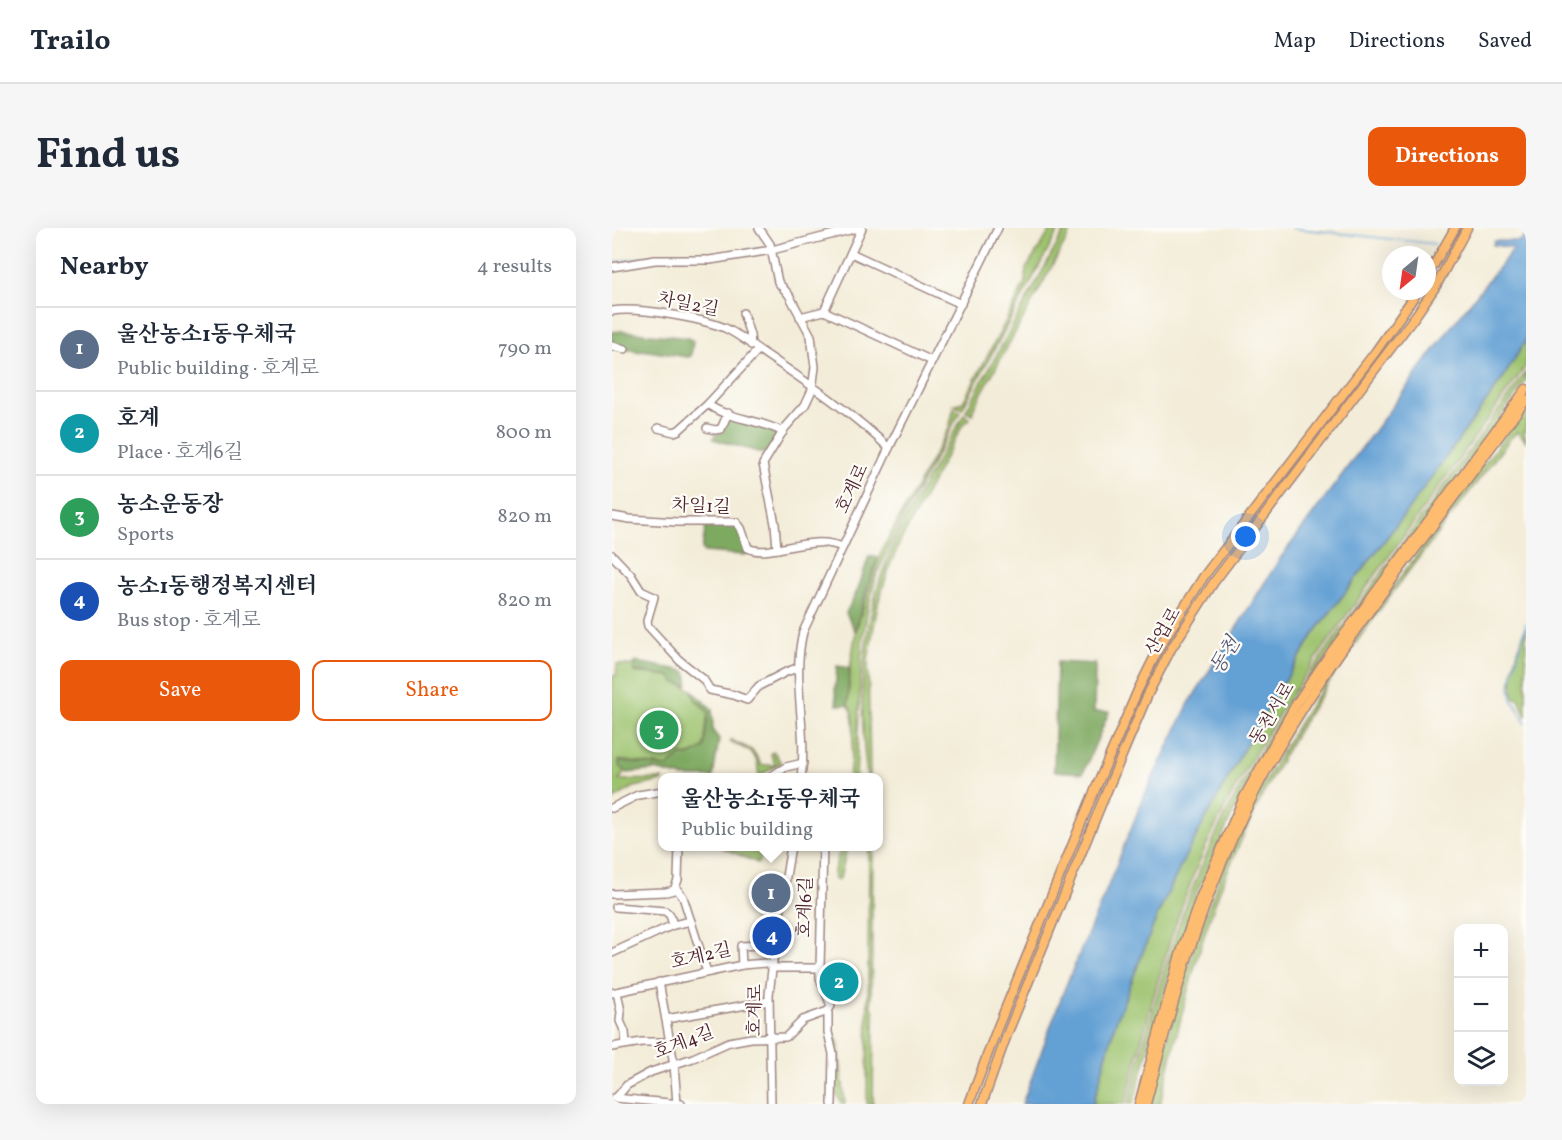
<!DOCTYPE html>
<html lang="en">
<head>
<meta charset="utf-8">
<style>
	body { margin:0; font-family:Vollkorn,"Noto Serif KR",serif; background:#f6f6f7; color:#1f2937 }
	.controls { position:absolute; right:18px; bottom:18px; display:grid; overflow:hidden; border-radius:12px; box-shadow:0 6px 24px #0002 }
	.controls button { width:54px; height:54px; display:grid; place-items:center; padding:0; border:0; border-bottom:2px solid #e0e1e3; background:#fff; color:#1f2937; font:30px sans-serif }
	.compass { position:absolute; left:770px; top:18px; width:54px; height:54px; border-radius:50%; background:#fff; box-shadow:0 6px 24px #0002; rotate:209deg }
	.you { position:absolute; left:634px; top:309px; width:21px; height:21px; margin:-15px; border:4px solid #fff; border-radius:50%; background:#1a73e8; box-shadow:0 0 0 9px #1a73e833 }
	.badge { display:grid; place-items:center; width:39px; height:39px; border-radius:50%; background:#ea580c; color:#fff; font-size:20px; font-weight:700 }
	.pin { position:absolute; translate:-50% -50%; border:3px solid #fff; box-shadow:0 2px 6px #0006 }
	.popup { position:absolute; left:46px; top:545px; width:225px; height:78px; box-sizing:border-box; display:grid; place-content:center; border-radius:12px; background:#fff; filter:drop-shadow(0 2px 4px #0005); font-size:20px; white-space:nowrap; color:#747a83 }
	.popup b { font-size:22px; color:#1f2937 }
	.popup::after { content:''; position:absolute; left:50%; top:100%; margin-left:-12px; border:12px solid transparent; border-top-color:#fff }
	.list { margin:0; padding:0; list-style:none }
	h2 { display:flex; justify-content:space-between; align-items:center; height:78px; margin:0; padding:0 24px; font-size:26px }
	h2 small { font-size:20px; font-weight:400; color:#747a83 }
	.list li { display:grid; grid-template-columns:39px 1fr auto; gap:18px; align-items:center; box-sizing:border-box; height:84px; padding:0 24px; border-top:2px solid #e0e1e3 }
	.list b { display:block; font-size:22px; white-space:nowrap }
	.list p { margin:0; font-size:20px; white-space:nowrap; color:#747a83 }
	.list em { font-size:20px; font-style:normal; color:#747a83 }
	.actions { display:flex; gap:12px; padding:18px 24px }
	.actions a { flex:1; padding:14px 0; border:2px solid #ea580c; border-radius:12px; text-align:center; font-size:21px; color:#ea580c }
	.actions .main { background:#ea580c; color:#fff }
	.icon { flex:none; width:33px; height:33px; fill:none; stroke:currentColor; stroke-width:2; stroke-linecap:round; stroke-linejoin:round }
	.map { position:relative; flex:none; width:914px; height:876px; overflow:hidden; border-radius:12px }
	header { display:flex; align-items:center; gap:36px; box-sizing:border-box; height:84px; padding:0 30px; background:#fff; border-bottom:2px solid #e0e1e3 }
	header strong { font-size:28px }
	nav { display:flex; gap:33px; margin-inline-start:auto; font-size:21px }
	.intro { display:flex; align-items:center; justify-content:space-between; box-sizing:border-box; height:144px; padding:0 36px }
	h1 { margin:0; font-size:42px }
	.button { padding:15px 27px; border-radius:12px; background:#ea580c; color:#fff; font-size:21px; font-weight:700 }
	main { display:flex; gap:36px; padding:0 36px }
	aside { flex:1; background:#fff; border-radius:12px; box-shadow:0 6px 24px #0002 }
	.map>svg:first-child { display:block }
</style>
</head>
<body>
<header>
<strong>Trailo</strong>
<nav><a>Map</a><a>Directions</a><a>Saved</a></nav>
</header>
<div class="intro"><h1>Find us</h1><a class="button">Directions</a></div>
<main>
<aside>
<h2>Nearby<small>4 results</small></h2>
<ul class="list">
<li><span class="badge" style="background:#5c6f8a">1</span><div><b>울산농소1동우체국</b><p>Public building · 호계로</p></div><em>790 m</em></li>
<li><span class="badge" style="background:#0f9aa8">2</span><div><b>호계</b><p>Place · 호계6길</p></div><em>800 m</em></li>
<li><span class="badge" style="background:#2e9e5b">3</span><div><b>농소운동장</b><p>Sports</p></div><em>820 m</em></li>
<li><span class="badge" style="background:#1a4fb4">4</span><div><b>농소1동행정복지센터</b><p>Bus stop · 호계로</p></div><em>820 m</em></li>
</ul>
<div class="actions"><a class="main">Save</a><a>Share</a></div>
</aside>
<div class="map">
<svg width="914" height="876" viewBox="0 0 914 876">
	<rect width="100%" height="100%" fill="#fdfcf7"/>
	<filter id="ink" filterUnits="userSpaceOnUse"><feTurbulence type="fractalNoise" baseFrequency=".0167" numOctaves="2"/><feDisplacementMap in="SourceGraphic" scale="12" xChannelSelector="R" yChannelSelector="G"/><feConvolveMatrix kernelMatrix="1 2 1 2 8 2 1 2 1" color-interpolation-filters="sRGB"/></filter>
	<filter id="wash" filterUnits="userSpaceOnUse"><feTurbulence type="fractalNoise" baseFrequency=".008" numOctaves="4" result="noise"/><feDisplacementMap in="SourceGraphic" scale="24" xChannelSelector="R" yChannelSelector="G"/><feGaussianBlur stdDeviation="1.35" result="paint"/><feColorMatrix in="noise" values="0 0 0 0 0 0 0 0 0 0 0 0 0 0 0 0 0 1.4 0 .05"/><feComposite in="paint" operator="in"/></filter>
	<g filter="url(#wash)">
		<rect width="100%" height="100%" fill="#f3ecd8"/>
		<g fill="#9dc36e" stroke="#74714c" stroke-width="1.5">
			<polygon points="440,0 448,0 350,181 342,177 351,174 403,76 413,54 414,41"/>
			<polygon points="454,0 461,0 361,181 361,186 354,183"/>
			<path d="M914 112V138C861 212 808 285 755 359 694 444 634 529 591 625 556 705 535 792 513 876H481L503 796 545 688 574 627 640 506 704 403 798 279 891 150Z"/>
			<path d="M914 144V153L682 475 629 567 583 668 557 748 521 876H516C538 792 559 705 595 626 639 526 702 438 766 350 815 281 865 213 914 144Z"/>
			<path d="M342 180 348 184 295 282 265 345 256 379 250 415 244 549H237C238 533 247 490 236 477L238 440 244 403 264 338 271 320 337 200Z"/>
			<path d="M914 180V201L912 204 914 213 905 204 897 212C834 296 765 380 708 468 675 518 646 573 622 628 587 707 568 792 548 876H538C562 784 587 691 627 604 672 509 732 425 795 340 835 287 874 233 914 180Z"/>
			<path d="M352 186 358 191 351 196 288 314 278 337 266 375 256 432 258 549H255C247 484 248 413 269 349 287 294 324 237 352 186Z"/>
			<path d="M914 400V489L907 471 902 470C896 449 906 420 914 400Z"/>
			<path d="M5 436 22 438V444L58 448 63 454 80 462 83 471 96 484 92 520C84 525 78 528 69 527L56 539 7 532V538L13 544 7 552 51 551V553L22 559 0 572V448H4Z"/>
			<path d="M119 512C137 522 140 517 149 537H163C163 532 159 531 159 525L162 524 169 535 147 548C146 543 146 539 145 534 141 521 128 519 118 514Z"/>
			<polygon points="229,618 235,619 228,650 225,652 222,651 222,643"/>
			<polygon points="109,619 153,619 146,635"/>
			<polygon points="261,619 259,777 262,784 261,876 255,876 257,619"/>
			<polygon points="224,810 226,812 233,876 230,876 223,864 221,812"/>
		</g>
		<g fill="#7ea961" stroke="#646446" stroke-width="1.5">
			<polygon points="10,103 76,110 81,113 79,128 76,129 29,122 28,124 0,117 0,104"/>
			<polygon points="117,188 168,204 153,226 101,211 103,207 111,204"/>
			<polygon points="94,296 124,296 136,325 132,327 92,324 90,321"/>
			<polygon points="257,328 266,330 256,357 243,403 234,385 246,361"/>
			<path d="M25 434 73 443C76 446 77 454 75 458L63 454 58 448 22 443V436Z"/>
			<polygon points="445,434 483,436 482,484 497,484 471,545 442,543"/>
			<polygon points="225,438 237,440 236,477 225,477 223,463"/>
			<polygon points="80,462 100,481 101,503 107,511 101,549 71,549 43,542 15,545 7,538 7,533 56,539 69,527 76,528 92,520 96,484 83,471"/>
		</g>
		<polygon fill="#63a0d4" stroke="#566080" stroke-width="1.5" points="914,7 914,112 891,150 798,279 704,403 640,506 574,627 545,688 503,796 481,876 410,876 452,762 496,658 532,568 577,475 667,332 839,99 902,20 881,17 882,13 908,13"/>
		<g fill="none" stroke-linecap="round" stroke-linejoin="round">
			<g stroke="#63a0d4" stroke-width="1.5">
				<polyline points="680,0 823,16"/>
				<polyline points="211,5 228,0"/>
				<polyline points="161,18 180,13"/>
				<polyline points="93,29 157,19"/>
				<polyline points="0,35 31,29 73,29"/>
				<polyline points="914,395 898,458 900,471 914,495"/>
			</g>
		</g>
	</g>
	<g filter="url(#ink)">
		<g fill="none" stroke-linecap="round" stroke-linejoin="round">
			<g stroke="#9e8682" stroke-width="10">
				<g id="minor">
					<polyline points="147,0 158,16 166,54 177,67 199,108 203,139 200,162 193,177 173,200 151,236 163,296 165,321"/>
					<polyline points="239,25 349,76"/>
					<polyline points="0,39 43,32 98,32 160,22 246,0"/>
					<path d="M0 83C27 79 88 90 113 100 128 107 142 119 156 128 200 158 238 183 277 220"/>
					<polyline points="212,83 250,0"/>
					<polyline points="131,85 138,107 139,117"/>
					<polyline points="188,89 212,83 320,133"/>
					<polyline points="0,118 13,121"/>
					<path d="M96 176C111 190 150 192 171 204"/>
					<polyline points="46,200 62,204 67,202 96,176 146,122"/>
					<polyline points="95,200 103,202 109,201 116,185"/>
					<path d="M0 288 18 291 65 294H124L129 300 136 320C157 331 198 305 230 319"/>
					<polyline points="0,327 19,347 29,363 42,369 35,393 36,398 67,432 91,451 98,462 122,467 135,472 147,458 174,444 185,440"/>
					<polyline points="156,550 174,539 191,535"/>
					<path d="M189 550C196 501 179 453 191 404L277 220 386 0"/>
					<polyline points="0,580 26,567 51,563"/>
					<polyline points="64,660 71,669 95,744"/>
					<polyline points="0,666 54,664 62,662 66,652 67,618"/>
					<polyline points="4,679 53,683 58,687 61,697"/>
					<polyline points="0,725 61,697 79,693"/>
					<polyline points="130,737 153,735 164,740 208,740 211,618"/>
					<polyline points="47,754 62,836 65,876"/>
					<polyline points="5,764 9,784 8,793 13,804 14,816"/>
					<polyline points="0,765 130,737 129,718 163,716"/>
					<polyline points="216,783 216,804 221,826 220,876"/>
					<polyline points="54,791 157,773"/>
					<polyline points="0,819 30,814 58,814"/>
					<polyline points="2,870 69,876"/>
					<polyline points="4,870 15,857 39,844 81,830 117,814 139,810 174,809 191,792 216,783 219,778 208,750 208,740"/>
					<polyline points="159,876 157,767 163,716 179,618"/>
				</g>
			</g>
			<g stroke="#9e8682" stroke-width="11">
				<g id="major">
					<polyline points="815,49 843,0"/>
					<polyline points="357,876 385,801 477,576 526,462 549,416 592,348 764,123 806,63"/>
					<polyline points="370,876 396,804 489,577 536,466 559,421 602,354 804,87 824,58 855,0"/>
					<polyline points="527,876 567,730 588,670 632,569 684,476 717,427 914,161"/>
					<path d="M534 876C561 772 590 668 639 572 681 487 736 412 792 336 833 282 873 227 914 172"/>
				</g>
			</g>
			<use href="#minor" stroke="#fff" stroke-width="7"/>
			<use href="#major" stroke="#febc71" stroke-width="8"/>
		</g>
	</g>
	<g text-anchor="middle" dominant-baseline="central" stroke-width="4.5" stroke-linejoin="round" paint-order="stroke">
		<g font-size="18" fill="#4a1f2b" stroke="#fdfcf7">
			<text transform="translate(76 77) rotate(11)">차일2길</text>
			<text transform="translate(241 261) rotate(-65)">호계로</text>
			<text transform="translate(89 279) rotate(2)">차일1길</text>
			<text transform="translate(552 404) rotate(-60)">산업로</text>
			<text transform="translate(661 486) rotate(-59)">동천서로</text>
			<text transform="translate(194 679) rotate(-88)">호계6길</text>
			<text transform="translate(89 729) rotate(-13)">호계2길</text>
			<text transform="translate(144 782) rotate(-89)">호계로</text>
			<text transform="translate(72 815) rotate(-21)">호계4길</text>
		</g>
		<g font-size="20" font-style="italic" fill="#555977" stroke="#fdfcf7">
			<text transform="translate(614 428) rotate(-59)">동천</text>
		</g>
	</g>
</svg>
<div class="controls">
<button>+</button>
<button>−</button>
<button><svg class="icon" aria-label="layers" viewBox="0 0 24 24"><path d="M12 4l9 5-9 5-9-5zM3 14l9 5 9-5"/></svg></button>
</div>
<svg class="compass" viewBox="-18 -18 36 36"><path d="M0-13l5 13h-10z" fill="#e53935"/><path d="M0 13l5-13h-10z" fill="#747a83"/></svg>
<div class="you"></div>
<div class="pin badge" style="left:159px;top:665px;background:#5c6f8a">1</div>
<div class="popup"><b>울산농소1동우체국</b>Public building</div>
<div class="pin badge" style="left:227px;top:754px;background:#0f9aa8">2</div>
<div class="pin badge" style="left:47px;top:502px;background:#2e9e5b">3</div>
<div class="pin badge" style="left:160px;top:708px;background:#1a4fb4">4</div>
</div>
</main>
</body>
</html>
